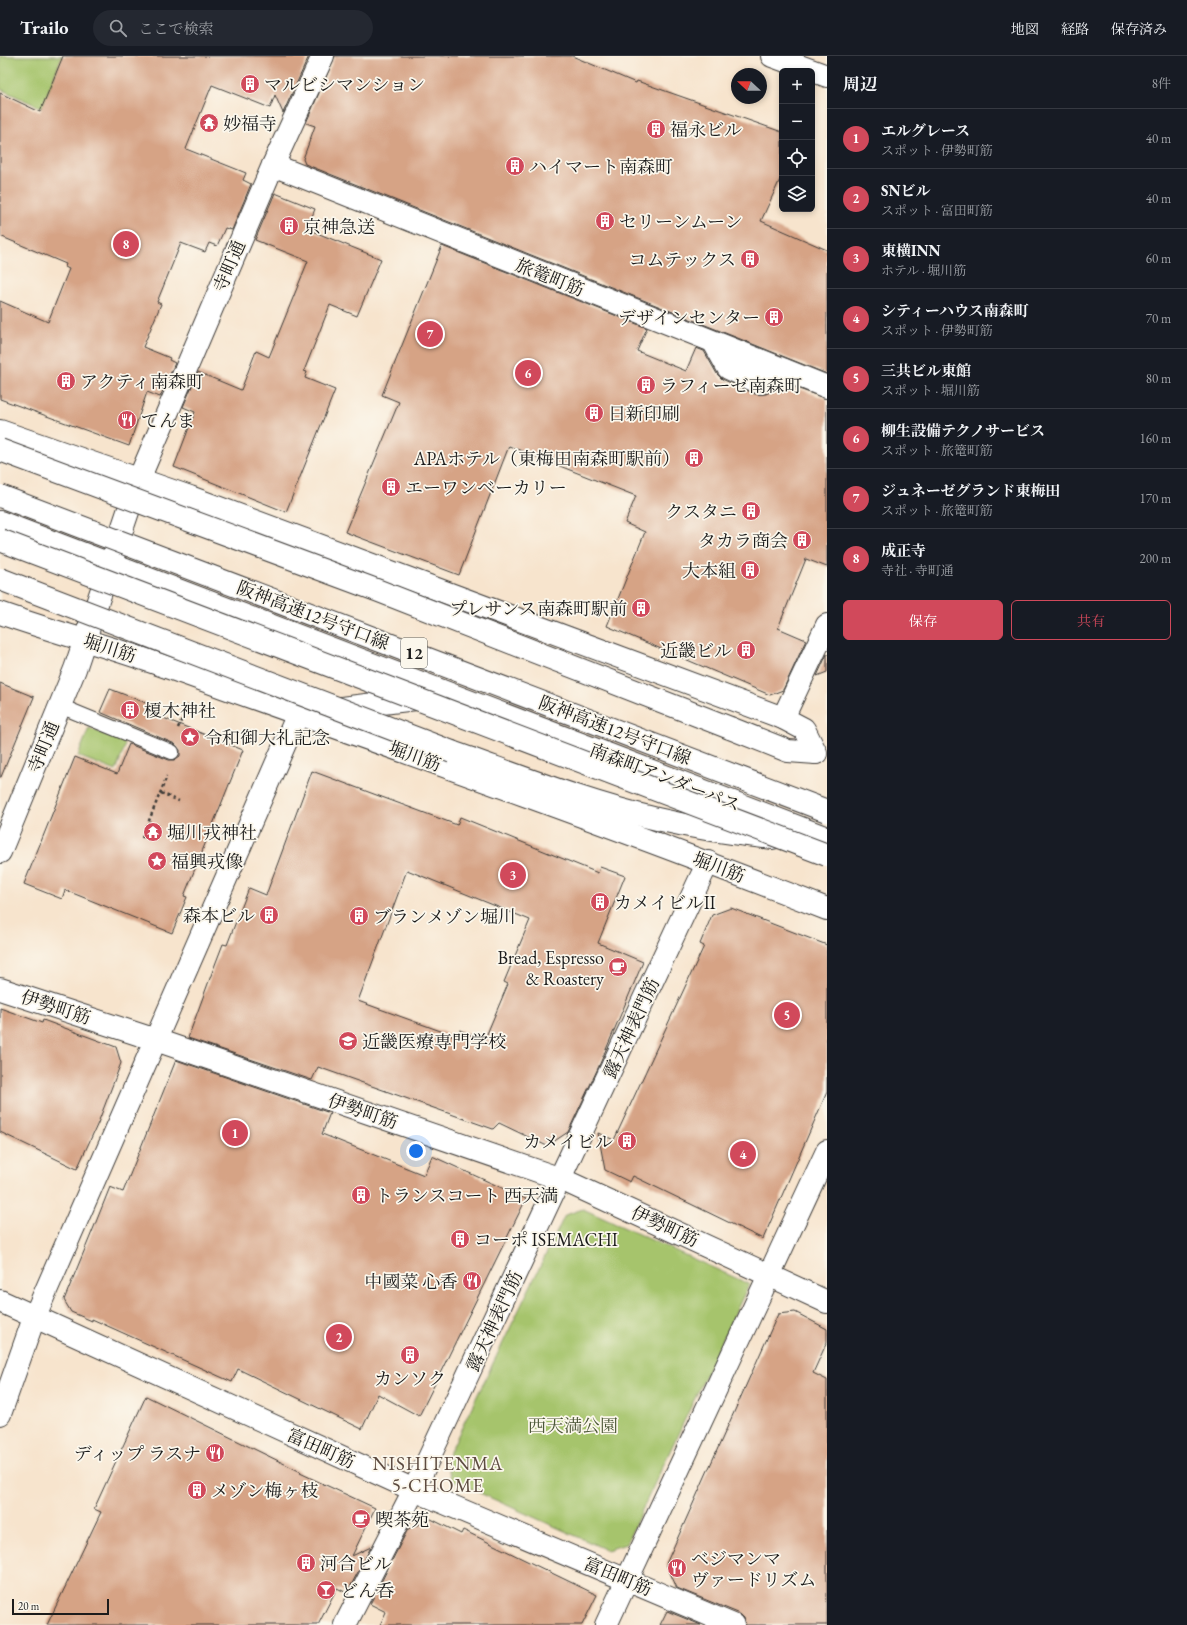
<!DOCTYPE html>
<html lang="ja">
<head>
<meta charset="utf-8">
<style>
	body { margin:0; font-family:"EB Garamond","Noto Serif JP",serif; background:#242831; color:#f1f3f6 }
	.controls { position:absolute; right:12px; top:12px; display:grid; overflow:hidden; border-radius:6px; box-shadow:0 2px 6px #0003 }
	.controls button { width:36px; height:36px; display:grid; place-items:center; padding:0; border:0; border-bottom:1px solid #363941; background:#171b24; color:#f1f3f6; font:20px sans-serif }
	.compass { position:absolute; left:731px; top:12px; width:36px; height:36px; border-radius:50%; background:#171b24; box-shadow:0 2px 6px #0003; rotate:292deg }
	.scale { position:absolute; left:12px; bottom:10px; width:97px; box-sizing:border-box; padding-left:4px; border:2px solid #1c1c1c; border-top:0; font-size:11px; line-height:14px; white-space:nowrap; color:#1c1c1c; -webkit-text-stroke:3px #fbf7ec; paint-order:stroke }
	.you { position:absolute; left:416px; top:1095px; width:14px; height:14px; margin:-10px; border:3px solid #fff; border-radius:50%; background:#1a73e8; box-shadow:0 0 0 6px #1a73e833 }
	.badge { display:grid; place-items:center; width:26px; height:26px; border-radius:50%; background:#d1495b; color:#fff; font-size:13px; font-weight:700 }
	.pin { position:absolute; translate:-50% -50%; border:2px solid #fff; box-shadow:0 1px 4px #0006 }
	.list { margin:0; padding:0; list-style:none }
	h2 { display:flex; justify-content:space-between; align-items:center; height:52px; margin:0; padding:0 16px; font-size:17px }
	h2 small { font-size:13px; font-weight:400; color:#9ea1a6 }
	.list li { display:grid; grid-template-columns:26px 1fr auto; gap:12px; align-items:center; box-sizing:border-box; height:60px; padding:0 16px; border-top:1px solid #363941 }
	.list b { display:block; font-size:15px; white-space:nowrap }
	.list p { margin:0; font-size:13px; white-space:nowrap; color:#9ea1a6 }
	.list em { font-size:13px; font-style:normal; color:#9ea1a6 }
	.actions { display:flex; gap:8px; padding:12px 16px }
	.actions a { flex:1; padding:9px 0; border:1px solid #d1495b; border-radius:6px; text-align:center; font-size:14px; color:#d1495b }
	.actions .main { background:#d1495b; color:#fff }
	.icon { flex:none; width:22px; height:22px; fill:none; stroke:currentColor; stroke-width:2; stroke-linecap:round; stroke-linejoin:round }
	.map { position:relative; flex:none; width:827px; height:1569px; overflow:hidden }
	header { display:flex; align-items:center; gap:24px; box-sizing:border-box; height:56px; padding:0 20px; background:#171b24; border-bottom:1px solid #363941 }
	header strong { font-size:19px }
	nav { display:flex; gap:22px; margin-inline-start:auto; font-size:14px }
	.search { width:280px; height:36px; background:#242831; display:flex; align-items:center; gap:10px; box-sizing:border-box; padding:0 14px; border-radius:22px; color:#9ea1a6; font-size:15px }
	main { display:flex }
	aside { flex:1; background:#171b24 }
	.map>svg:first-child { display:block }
</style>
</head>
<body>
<header>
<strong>Trailo</strong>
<div class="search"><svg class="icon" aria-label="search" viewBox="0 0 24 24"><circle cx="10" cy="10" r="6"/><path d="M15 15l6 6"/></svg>ここで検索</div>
<nav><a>地図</a><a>経路</a><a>保存済み</a></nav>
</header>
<main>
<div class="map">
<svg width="827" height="1569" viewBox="0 0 827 1569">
	<rect width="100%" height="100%" fill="#fbf7ec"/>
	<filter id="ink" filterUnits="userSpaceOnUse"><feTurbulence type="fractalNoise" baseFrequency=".025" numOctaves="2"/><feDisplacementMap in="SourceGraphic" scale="8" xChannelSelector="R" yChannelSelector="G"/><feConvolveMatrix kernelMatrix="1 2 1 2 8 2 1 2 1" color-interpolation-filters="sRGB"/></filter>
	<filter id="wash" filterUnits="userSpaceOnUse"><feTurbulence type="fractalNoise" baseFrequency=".012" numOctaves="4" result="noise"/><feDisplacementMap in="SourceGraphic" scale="16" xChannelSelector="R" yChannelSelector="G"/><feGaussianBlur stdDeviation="0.9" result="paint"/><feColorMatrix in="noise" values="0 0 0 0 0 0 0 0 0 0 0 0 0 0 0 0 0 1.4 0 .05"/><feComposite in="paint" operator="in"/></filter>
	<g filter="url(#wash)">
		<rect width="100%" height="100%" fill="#f7e4cd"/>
		<g fill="#a6c46c" stroke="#617044">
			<polygon points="0,0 62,0 42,52 0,33"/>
			<polygon points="89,672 124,686 125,690 116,715 78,700"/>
			<polygon points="583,1153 749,1228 626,1488 607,1494 453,1425 445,1406 565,1159"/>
		</g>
		<g id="blocks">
			<g fill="#d6a385" fill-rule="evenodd">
				<polygon points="63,0 309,0 283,57 275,39 270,52 212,29 186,93 246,117 243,124 251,128 232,174 225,172 217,190 209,187 205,196 181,187 157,246 161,248 143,291 170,302 169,304 175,307 160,341 147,336 129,390 0,343 0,245 48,266 69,213 65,211 66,208 0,180 0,37 40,56"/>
				<polygon points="335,0 572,0 636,27 637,25 782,76 782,119 761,165 827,194 827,318 305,108 303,103 315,70 306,67"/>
				<polygon points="275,137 315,153 307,173 381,203 357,260 330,249 304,315 307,316 305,322 335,334 286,456 174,411 195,356 183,351 198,316 241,334 256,295 269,301 308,205 255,184"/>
				<polygon points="442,190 647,272 637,295 686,315 696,292 704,295 717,318 722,323 755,338 766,338 785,328 827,343 827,511 806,503 778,572 806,584 783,634 770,639 607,570 645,476 625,467 636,440 509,390 459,519 345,476 399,346 382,339"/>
				<polygon points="827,598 827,616 817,620"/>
				<polygon points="0,627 34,641 1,721 0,721"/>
				<polygon points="110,633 159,652 156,659 243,694 184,840 187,841 172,877 65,834 62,843 24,828 75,701 117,718 129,688 169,704 174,704 180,700 180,694 175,688 100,656"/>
				<path d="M312 715 457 769 460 761 598 817 600 811 625 820 598 887 643 906 599 1010 568 1076 547 1090 499 1067 493 1073 318 1011 312 1024 188 982 213 914 223 888 227 889 249 832 266 839ZM407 814 530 864 504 926 508 928 484 985 460 974 457 981 358 945Z"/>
				<polygon points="731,852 827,889 827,1036 763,1183 633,1120 630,1126 605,1114 598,1077 614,1084 704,890 700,888 712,859"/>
				<polygon points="0,952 42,967 43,964 116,991 121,1007 98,1067 77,1113 0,1076"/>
				<polygon points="176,1004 330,1057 322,1078 424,1119 432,1100 526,1143 419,1360 378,1338 362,1373 238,1313 232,1326 92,1263 92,1265 71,1256 64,1244 94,1171 110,1131 123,1136"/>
				<polygon points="795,1256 827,1273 827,1286 813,1317 827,1324 827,1569 745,1569 743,1562 738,1557 677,1532 666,1508 778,1258"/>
				<polygon points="146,1340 301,1416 300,1417 375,1452 352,1500 371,1491 347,1537 337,1532 318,1569 47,1569 101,1456 94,1453"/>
				<polygon points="431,1463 461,1478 463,1474 597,1539 582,1569 380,1569 386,1556 370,1548 408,1473"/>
				<polygon points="667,1555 701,1569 660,1569"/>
			</g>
		</g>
	</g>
	<g filter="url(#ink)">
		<use href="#blocks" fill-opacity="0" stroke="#3d3a37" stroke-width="1"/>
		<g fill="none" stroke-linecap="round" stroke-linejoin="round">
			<g stroke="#3d3a37" stroke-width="16">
				<polyline id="lane" points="60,650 172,696"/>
			</g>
			<g stroke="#3d3a37" stroke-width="24">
				<g id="street">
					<polyline points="273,109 827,331"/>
					<polyline points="714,287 728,312 760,327 784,314"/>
					<polyline points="0,375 190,441 783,662 804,673 816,697"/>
					<polyline points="139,423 273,109 323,0"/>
					<polyline points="783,662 827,569"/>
					<polyline points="0,933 156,984 561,1123 827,1246"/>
					<polyline points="0,1245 414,1434 733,1569"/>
					<polyline points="0,1358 34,1262 298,658"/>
					<polyline points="345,1569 414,1434 708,806"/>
					<polyline points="606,1569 827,1095"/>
				</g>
			</g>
			<g stroke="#3d3a37" stroke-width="24">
				<g id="secondary">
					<polyline points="0,466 827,782"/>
					<path d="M0 557C51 575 104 589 155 607 380 687 605 766 827 853"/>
					<polyline points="333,653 424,642"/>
					<polyline points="0,796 75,613 139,423"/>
				</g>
			</g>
			<g stroke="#3d3a37" stroke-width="24">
				<polyline id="primary" points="772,0 827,20"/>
			</g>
			<g stroke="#3d3a37" stroke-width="24">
				<g id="highway">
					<polyline points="730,672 788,695 816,697"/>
					<path d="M452 696C520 720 587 747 657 763 695 772 734 778 773 782"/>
				</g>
			</g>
			<g stroke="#3d3a37" stroke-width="2.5" stroke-dasharray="3 3" stroke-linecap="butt">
				<polyline points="178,672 188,649"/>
				<polyline points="161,737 179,745"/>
				<polyline points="142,782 167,720"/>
			</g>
			<use href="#lane" stroke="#fff" stroke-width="14"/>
			<use href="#street" stroke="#fff" stroke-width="22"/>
			<use href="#secondary" stroke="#fff" stroke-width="22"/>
			<use href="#primary" stroke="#fff" stroke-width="22"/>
			<use href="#highway" stroke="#fff" stroke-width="22"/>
			<g stroke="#3d3a37" stroke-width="24" stroke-linecap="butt">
				<g id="highway-bridge">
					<polyline points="0,394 379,535 730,672"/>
					<polyline points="0,440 827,755"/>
					<polyline points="0,484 827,799"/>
					<polyline points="0,523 452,696"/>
				</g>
			</g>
			<use href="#highway-bridge" stroke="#fff" stroke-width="22"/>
		</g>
	</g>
	<defs>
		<g id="building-disc" transform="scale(1)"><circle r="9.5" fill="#d1495b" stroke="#fbf7ec"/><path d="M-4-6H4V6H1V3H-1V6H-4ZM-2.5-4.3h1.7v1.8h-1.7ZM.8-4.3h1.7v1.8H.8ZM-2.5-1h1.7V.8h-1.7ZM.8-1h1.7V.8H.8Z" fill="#fff"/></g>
		<g id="temple-disc" transform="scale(1)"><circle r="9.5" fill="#d1495b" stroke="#fbf7ec"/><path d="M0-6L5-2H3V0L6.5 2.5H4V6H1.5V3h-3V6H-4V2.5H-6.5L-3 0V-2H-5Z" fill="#fff"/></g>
		<g id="restaurant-disc" transform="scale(1)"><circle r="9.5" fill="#d1495b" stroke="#fbf7ec"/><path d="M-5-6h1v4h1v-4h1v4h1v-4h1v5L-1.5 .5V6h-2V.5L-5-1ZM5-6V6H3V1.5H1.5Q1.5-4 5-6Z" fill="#fff"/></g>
		<g id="sight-disc" transform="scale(1)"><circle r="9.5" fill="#d1495b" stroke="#fbf7ec"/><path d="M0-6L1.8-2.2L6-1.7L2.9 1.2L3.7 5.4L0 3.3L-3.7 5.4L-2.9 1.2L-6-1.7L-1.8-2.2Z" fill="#fff"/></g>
		<g id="cafe-disc" transform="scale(1)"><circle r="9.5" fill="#d1495b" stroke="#fbf7ec"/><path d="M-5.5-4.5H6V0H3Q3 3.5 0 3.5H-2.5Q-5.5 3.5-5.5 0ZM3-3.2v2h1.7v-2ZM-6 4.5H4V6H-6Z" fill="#fff"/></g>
		<g id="university-disc" transform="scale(1)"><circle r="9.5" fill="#d1495b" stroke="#fbf7ec"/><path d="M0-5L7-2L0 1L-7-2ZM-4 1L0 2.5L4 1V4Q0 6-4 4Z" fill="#fff"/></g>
		<g id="bar-disc" transform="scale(1)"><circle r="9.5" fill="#d1495b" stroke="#fbf7ec"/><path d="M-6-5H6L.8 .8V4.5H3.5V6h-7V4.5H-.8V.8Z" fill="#fff"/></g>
	</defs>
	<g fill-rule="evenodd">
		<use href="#building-disc" x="250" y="28"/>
		<use href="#temple-disc" x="209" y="67"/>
		<use href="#building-disc" x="656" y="73"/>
		<use href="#building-disc" x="515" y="110"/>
		<use href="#building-disc" x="605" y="165"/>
		<use href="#building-disc" x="289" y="170"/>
		<use href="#building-disc" x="750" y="203"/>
		<use href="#building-disc" x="774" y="261"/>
		<use href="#building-disc" x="66" y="325"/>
		<use href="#building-disc" x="646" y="329"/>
		<use href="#building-disc" x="594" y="357"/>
		<use href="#restaurant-disc" x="127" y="364"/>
		<use href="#building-disc" x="694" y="402"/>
		<use href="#building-disc" x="391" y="431"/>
		<use href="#building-disc" x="751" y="455"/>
		<use href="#building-disc" x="802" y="484"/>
		<use href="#building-disc" x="750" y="514"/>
		<use href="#building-disc" x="641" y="552"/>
		<use href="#building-disc" x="746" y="594"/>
		<use href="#building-disc" x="130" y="654"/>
		<use href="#sight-disc" x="190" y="681"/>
		<use href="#temple-disc" x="153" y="776"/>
		<use href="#sight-disc" x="157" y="805"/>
		<use href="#building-disc" x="600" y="846"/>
		<use href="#building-disc" x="269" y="859"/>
		<use href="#building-disc" x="359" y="860"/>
		<use href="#cafe-disc" x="618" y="911"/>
		<use href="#university-disc" x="348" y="985"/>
		<use href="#building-disc" x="627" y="1085"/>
		<use href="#building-disc" x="361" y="1139"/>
		<use href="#building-disc" x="460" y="1183"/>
		<use href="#restaurant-disc" x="472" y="1225"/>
		<use href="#building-disc" x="410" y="1299"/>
		<use href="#restaurant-disc" x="215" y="1397"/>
		<use href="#building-disc" x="197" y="1434"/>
		<use href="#cafe-disc" x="361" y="1463"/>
		<use href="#building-disc" x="306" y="1507"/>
		<use href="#restaurant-disc" x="677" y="1512"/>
		<use href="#bar-disc" x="326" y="1534"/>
	</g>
	<g text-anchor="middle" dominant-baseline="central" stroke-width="3.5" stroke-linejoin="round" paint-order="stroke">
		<rect fill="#fbf7ec" stroke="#5f5e5a" stroke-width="1" x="401" y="582" width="26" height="30" rx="3"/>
		<g font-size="17" font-weight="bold" fill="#1c1c1c">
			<text x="414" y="597">12</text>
		</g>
		<g font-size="18" fill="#1c1c1c" stroke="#fbf7ec" text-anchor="start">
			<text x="264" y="28">マルビシマンション</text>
			<text x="223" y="67">妙福寺</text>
			<text x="670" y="73">福永ビル</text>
			<text x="529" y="110">ハイマート南森町</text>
			<text x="619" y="165">セリーンムーン</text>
			<text x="303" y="170">京神急送</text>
			<text x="736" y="203" text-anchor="end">コムテックス</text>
			<text x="760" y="261" text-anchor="end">デザインセンター</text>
			<text x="80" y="325">アクティ南森町</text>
			<text x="660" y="329">ラフィーゼ南森町</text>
			<text x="608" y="357">日新印刷</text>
			<text x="141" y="364">てんま</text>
			<text x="680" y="402" text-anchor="end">APAホテル（東梅田南森町駅前）</text>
			<text x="405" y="431">エーワンベーカリー</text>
			<text x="737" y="455" text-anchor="end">クスタニ</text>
			<text x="788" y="484" text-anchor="end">タカラ商会</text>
			<text x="736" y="514" text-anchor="end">大本組</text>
			<text x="627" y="552" text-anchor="end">プレサンス南森町駅前</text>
			<text x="732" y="594" text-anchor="end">近畿ビル</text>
			<text x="144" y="654">榎木神社</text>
			<text x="204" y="681">令和御大礼記念</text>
			<text x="167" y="776">堀川戎神社</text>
			<text x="171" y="805">福興戎像</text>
			<text x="614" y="846">カメイビルⅡ</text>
			<text x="255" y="859" text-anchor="end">森本ビル</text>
			<text x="373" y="860">ブランメゾン堀川</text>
			<text x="604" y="901" text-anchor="end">Bread, Espresso<tspan x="604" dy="21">&amp; Roastery</tspan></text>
			<text x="362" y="985">近畿医療専門学校</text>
			<text x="613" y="1085" text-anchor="end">カメイビル</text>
			<text x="375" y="1139">トランスコート 西天満</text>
			<text x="474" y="1183">コーポ ISEMACHI</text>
			<text x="458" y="1225" text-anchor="end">中國菜 心香</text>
			<text x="410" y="1322" text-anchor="middle">カンソク</text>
			<text x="201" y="1397" text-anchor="end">ディップ ラスナ</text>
			<text x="211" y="1434">メゾン梅ヶ枝</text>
			<text x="375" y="1463">喫茶苑</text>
			<text x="691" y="1502">ベジマンマ<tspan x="691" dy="21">ヴァードリズム</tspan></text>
			<text x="320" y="1507">河合ビル</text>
			<text x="340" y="1534">どん呑</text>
		</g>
		<g font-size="18" fill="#1c1c1c" stroke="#fbf7ec">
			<text transform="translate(229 210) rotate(-67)">寺町通</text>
			<text transform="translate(550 221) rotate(22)">旅篭町筋</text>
			<text transform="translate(313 559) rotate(21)">阪神高速12号守口線</text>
			<text transform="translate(110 592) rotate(18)">堀川筋</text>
			<text transform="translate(615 674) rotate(21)">阪神高速12号守口線</text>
			<text transform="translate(43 691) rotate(-68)">寺町通</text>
			<text transform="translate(415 700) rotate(20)">堀川筋</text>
			<text transform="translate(665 721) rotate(21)">南森町アンダーパス</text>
			<text transform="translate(719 811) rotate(21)">堀川筋</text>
			<text transform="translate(56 951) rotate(18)">伊勢町筋</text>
			<text transform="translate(631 972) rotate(-65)">露天神表門筋</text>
			<text transform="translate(363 1055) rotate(19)">伊勢町筋</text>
			<text transform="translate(665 1170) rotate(25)">伊勢町筋</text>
			<text transform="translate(494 1265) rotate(-65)">露天神表門筋</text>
			<text transform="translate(321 1392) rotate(24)">富田町筋</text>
			<text transform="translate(618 1520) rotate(23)">富田町筋</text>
		</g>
		<g font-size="18" fill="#4c5738" stroke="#fbf7ec">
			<text x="573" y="1369">西天満公園</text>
		</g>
		<g font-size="19" letter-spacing="1" fill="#5d4b41" stroke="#fbf7ec">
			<text x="438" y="1407">NISHITENMA<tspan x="438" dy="22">5-CHOME</tspan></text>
		</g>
	</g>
</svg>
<div class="controls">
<button>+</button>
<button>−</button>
<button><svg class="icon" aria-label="locate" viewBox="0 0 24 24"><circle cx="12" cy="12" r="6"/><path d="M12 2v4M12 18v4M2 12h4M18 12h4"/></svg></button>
<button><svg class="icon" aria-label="layers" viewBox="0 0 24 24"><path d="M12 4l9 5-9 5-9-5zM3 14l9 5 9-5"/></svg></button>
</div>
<svg class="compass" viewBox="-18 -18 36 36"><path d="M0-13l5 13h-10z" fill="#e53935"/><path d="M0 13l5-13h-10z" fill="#9ea1a6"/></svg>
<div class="scale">20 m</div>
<div class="you"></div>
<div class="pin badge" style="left:235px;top:1077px">1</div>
<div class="pin badge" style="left:339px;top:1281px">2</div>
<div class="pin badge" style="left:513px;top:819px">3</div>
<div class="pin badge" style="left:743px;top:1098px">4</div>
<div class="pin badge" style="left:787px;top:959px">5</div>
<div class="pin badge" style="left:528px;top:317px">6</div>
<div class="pin badge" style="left:430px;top:278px">7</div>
<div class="pin badge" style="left:126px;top:188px">8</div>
</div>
<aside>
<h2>周辺<small>8件</small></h2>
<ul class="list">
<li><span class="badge">1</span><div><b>エルグレース</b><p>スポット · 伊勢町筋</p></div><em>40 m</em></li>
<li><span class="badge">2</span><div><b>SNビル</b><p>スポット · 富田町筋</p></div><em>40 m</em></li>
<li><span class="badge">3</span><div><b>東横INN</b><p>ホテル · 堀川筋</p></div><em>60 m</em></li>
<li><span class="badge">4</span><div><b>シティーハウス南森町</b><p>スポット · 伊勢町筋</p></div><em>70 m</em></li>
<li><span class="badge">5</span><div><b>三共ビル東館</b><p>スポット · 堀川筋</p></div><em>80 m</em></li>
<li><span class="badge">6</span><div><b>柳生設備テクノサービス</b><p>スポット · 旅篭町筋</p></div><em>160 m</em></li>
<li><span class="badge">7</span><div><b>ジュネーゼグランド東梅田</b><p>スポット · 旅篭町筋</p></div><em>170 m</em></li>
<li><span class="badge">8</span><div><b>成正寺</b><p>寺社 · 寺町通</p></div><em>200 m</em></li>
</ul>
<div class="actions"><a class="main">保存</a><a>共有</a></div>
</aside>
</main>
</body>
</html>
